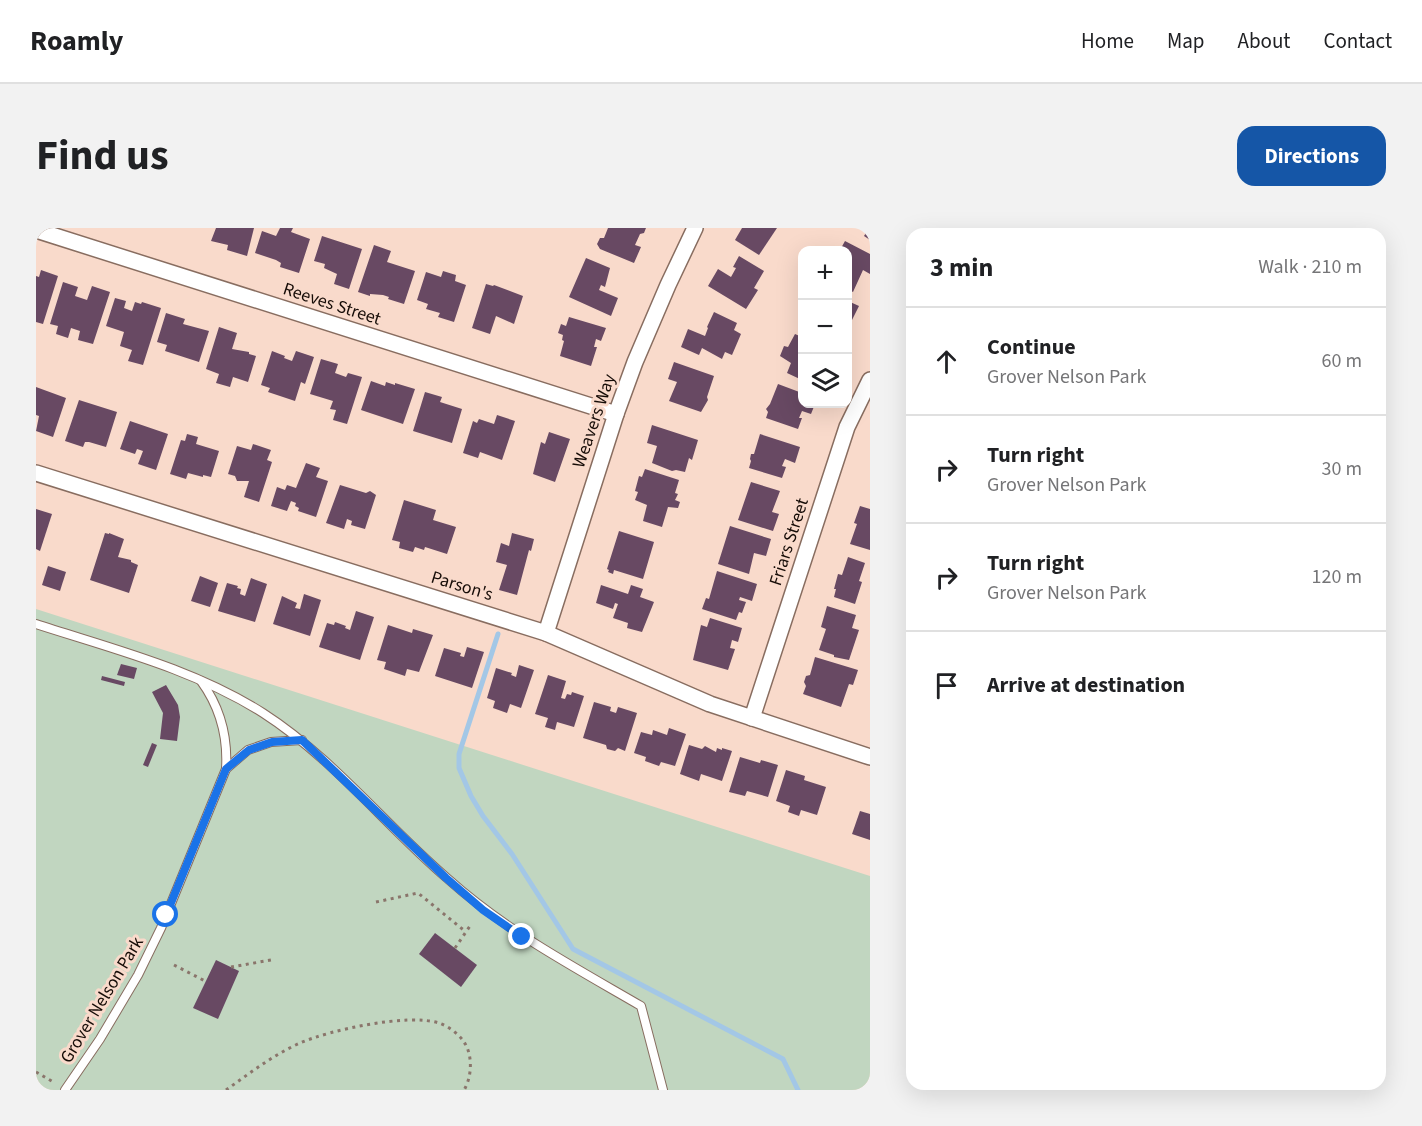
<!DOCTYPE html>
<html lang="en">
<head>
<meta charset="utf-8">
<style>
	body { margin:0; font-family:"Source Sans 3",sans-serif; background:#f2f2f2; color:#202124 }
	.controls { position:absolute; right:18px; top:18px; display:grid; overflow:hidden; border-radius:12px; box-shadow:0 6px 24px #0002 }
	.controls button { width:54px; height:54px; display:grid; place-items:center; padding:0; border:0; border-bottom:2px solid #e0e0e0; background:#fff; color:#202124; font:30px sans-serif }
	.stop { position:absolute; width:18px; height:18px; margin:-14px; border:4px solid #1a73e8; border-radius:50%; background:#fff }
	.stop.end { background:#1a73e8; border-color:#fff; box-shadow:0 2px 6px #0008 }
	.list { margin:0; padding:0; list-style:none }
	h2 { display:flex; justify-content:space-between; align-items:center; height:78px; margin:0; padding:0 24px; font-size:26px }
	h2 small { font-size:20px; font-weight:400; color:#757577 }
	.list li { display:grid; grid-template-columns:39px 1fr auto; gap:18px; align-items:center; box-sizing:border-box; height:108px; padding:0 24px; border-top:2px solid #e0e0e0 }
	.list b { display:block; font-size:22px; white-space:nowrap }
	.list p { margin:0; font-size:20px; white-space:nowrap; color:#757577 }
	.list em { font-size:20px; font-style:normal; color:#757577 }
	.icon { flex:none; width:33px; height:33px; fill:none; stroke:currentColor; stroke-width:2; stroke-linecap:round; stroke-linejoin:round }
	.map { position:relative; flex:none; width:834px; height:862px; overflow:hidden; border-radius:18px }
	header { display:flex; align-items:center; gap:36px; box-sizing:border-box; height:84px; padding:0 30px; background:#fff; border-bottom:2px solid #e0e0e0 }
	header strong { font-size:28px }
	nav { display:flex; gap:33px; margin-inline-start:auto; font-size:21px }
	.intro { display:flex; align-items:center; justify-content:space-between; box-sizing:border-box; height:144px; padding:0 36px }
	h1 { margin:0; font-size:42px }
	.button { padding:15px 27px; border-radius:18px; background:#1556a7; color:#fff; font-size:21px; font-weight:700 }
	main { display:flex; gap:36px; padding:0 36px }
	aside { flex:1; background:#fff; border-radius:18px; box-shadow:0 6px 24px #0002 }
	.map>svg:first-child { display:block }
</style>
</head>
<body>
<header>
<strong>Roamly</strong>
<nav><a>Home</a><a>Map</a><a>About</a><a>Contact</a></nav>
</header>
<div class="intro"><h1>Find us</h1><a class="button">Directions</a></div>
<main>
<div class="map">
<svg width="834" height="862" viewBox="0 0 834 862">
	<rect width="100%" height="100%" fill="#f9dacb"/>
	<polygon fill="#c1d6c0" points="0,381 834,648 834,862 0,862"/>
	<g fill="none" stroke-linecap="round" stroke-linejoin="round">
		<polyline stroke="#a3c7e6" stroke-width="5" points="462,406 423,526 423,540 435,568 447,588 476,626 537,721 747,831 762,862"/>
	</g>
	<g fill="#684963">
		<polygon points="180,0 218,0 211,28 191,22 192,17 175,13"/>
		<polygon points="244,0 257,0 255,4 274,11 263,45 244,39 245,35 240,32 219,25 226,3 240,8"/>
		<polygon points="572,0 610,0 608,5 604,6 599,17 605,19 598,35 564,21 561,16 564,10 568,10"/>
		<polygon points="706,0 741,0 723,27 699,12"/>
		<polygon points="833,0 834,0 834,12 828,8"/>
		<polygon points="286,8 326,21 313,61 298,56 301,46 288,40 289,36 278,33"/>
		<polygon points="809,13 834,26 834,46 827,42 817,64 812,61 812,22 804,22"/>
		<polygon points="338,17 355,23 351,34 379,43 368,76 352,71 353,69 347,67 334,66 334,68 322,64"/>
		<polygon points="703,28 728,43 718,60 722,62 710,81 672,58 682,41 695,49 700,40 697,39"/>
		<polygon points="550,30 574,40 569,59 565,57 563,62 582,70 575,88 533,69"/>
		<polygon points="5,42 22,48 7,96 0,94 0,48 3,49"/>
		<polygon points="407,43 420,47 419,53 430,57 418,94 402,89 404,85 390,81 392,76 381,72 390,44 405,49"/>
		<polygon points="27,54 42,59 39,68 51,72 56,58 74,64 57,116 42,112 44,103 35,100 32,110 20,106 22,98 14,96"/>
		<polygon points="450,56 457,58 458,57 487,68 478,96 460,88 454,106 436,100"/>
		<polygon points="79,70 90,73 88,80 96,83 99,74 105,76 106,74 125,80 107,137 92,133 96,122 84,118 88,104 70,98"/>
		<polygon points="812,73 823,78 815,94 812,92"/>
		<polygon points="678,84 701,95 698,102 705,106 696,127 689,124 686,131 666,120 663,127 645,119 652,101 669,108 672,100 671,99"/>
		<polygon points="130,85 149,91 147,96 173,103 163,134 129,123 131,117 121,114"/>
		<polygon points="533,89 570,100 565,113 560,111 558,119 561,119 555,138 524,128 528,113 526,112 527,107 522,105 525,96 530,98"/>
		<polygon points="183,99 201,105 196,121 213,124 213,126 220,128 212,154 197,149 194,159 180,155 183,146 170,141"/>
		<polygon points="759,106 766,109 766,152 751,145 755,135 744,128 748,118 752,119"/>
		<polygon points="236,123 249,128 248,130 256,133 260,123 278,129 269,156 265,154 259,173 232,164 234,160 225,157"/>
		<polygon points="285,131 302,136 299,145 310,149 312,145 326,149 311,196 297,192 300,182 294,181 297,173 274,166"/>
		<polygon points="638,134 678,148 671,169 672,172 665,184 633,173 641,154 632,151"/>
		<polygon points="335,153 349,158 350,154 359,157 359,155 379,161 367,196 325,182"/>
		<polygon points="742,156 766,165 766,176 779,176 775,186 766,183 763,190 766,190 762,201 730,190 732,184 730,181 734,176"/>
		<polygon points="0,159 30,170 17,209 0,203 3,188 0,187"/>
		<polygon points="389,164 406,169 404,174 426,181 416,215 377,203"/>
		<polygon points="43,172 81,184 70,219 53,214 49,214 47,219 29,213"/>
		<polygon points="461,187 479,193 466,232 444,224 442,230 427,225 437,193 441,195 443,191 458,196"/>
		<polygon points="94,193 132,206 120,242 102,236 107,223 101,221 99,226 84,221"/>
		<polygon points="616,197 662,212 656,232 653,230 649,244 640,242 636,243 616,235 621,218 611,215"/>
		<polygon points="513,204 534,211 519,254 497,246 505,214 509,216"/>
		<polygon points="151,206 162,209 160,216 183,223 175,249 167,247 167,249 152,245 150,251 134,246 145,212 149,213"/>
		<polygon points="724,206 764,219 759,235 749,231 746,238 750,239 746,250 713,240 715,233 714,231 715,226 718,226"/>
		<polygon points="217,216 235,222 231,232 236,234 223,274 208,269 213,253 201,253 199,248 192,246 201,218 215,222"/>
		<polygon points="270,235 284,240 280,249 292,253 280,289 262,283 263,280 259,278 260,275 255,273 251,283 235,278 241,259 249,262 251,257 260,260"/>
		<polygon points="609,241 643,252 639,265 642,266 639,272 644,274 642,280 632,279 626,299 607,293 611,277 599,272 602,264 599,263 603,248 606,249"/>
		<polygon points="715,254 744,263 736,284 743,286 737,303 702,292"/>
		<polygon points="304,257 330,265 334,263 340,267 329,301 315,297 316,293 311,291 308,301 290,295"/>
		<polygon points="368,272 400,282 397,292 420,299 411,326 389,319 388,322 379,319 377,324 363,320 364,314 356,312"/>
		<polygon points="824,278 834,281 834,322 814,316 821,296 818,295"/>
		<polygon points="0,281 16,286 4,323 0,321"/>
		<polygon points="694,298 735,311 730,328 718,325 713,346 682,336"/>
		<polygon points="583,303 618,314 607,351 578,342 577,346 572,344 573,342 571,341"/>
		<polygon points="69,305 73,306 73,305 88,311 82,329 95,332 95,334 102,337 93,365 54,352"/>
		<polygon points="476,305 498,311 495,323 493,322 481,367 463,362 471,337 460,334 465,315 473,318"/>
		<polygon points="812,329 829,335 823,353 826,354 819,376 798,369 800,361 798,361 802,346 806,347"/>
		<polygon points="12,338 30,344 24,363 6,357"/>
		<polygon points="681,343 721,356 716,373 704,369 703,372 710,374 706,385 703,384 700,392 666,381 670,370 673,371"/>
		<polygon points="164,348 182,355 174,379 155,373"/>
		<polygon points="215,350 231,356 219,394 182,383 191,355 202,358 201,360 205,361 204,366 209,368"/>
		<polygon points="565,357 592,366 595,357 607,361 604,369 618,374 606,404 591,400 592,395 577,390 582,376 579,375 577,381 560,375"/>
		<polygon points="268,366 285,372 274,408 237,396 246,368 261,375 259,380 264,381"/>
		<polygon points="791,378 820,387 816,400 823,402 813,432 798,429 798,427 783,422 790,401 785,399"/>
		<polygon points="320,383 338,389 324,432 283,419 291,395 298,397 299,394 310,398 309,400 314,402"/>
		<polygon points="674,390 706,400 702,414 696,412 694,420 699,421 692,442 657,432 665,397 671,399"/>
		<polygon points="352,397 376,405 377,401 397,407 383,444 371,441 369,448 348,441 350,434 341,432"/>
		<polygon points="431,419 448,424 436,460 399,448 408,420 425,425 424,428 428,429"/>
		<polygon points="779,429 822,442 817,457 813,456 805,479 767,466 770,458 768,454 770,448 774,447"/>
		<polygon points="85,436 101,440 98,451 81,447"/>
		<polygon points="483,437 498,442 485,480 474,476 471,485 457,480 459,473 451,470 460,440 476,445 475,447 480,449"/>
		<polygon points="512,447 530,453 525,470 529,471 531,466 535,467 536,464 548,468 538,499 521,494 519,502 509,499 512,490 499,486"/>
		<polygon points="66,448 89,454 88,458 65,452"/>
		<polygon points="130,457 142,477 144,489 141,513 124,511 127,485 116,464"/>
		<polygon points="558,474 575,479 574,483 580,485 582,479 601,485 589,523 582,520 579,523 571,521 570,517 547,510"/>
		<polygon points="633,500 650,506 639,538 625,534 623,538 609,533 610,529 598,525 605,504 616,507 617,502 631,507"/>
		<polygon points="116,515 121,517 112,539 107,537"/>
		<polygon points="653,517 666,521 669,518 680,524 681,520 686,522 686,520 696,523 686,553 665,546 663,553 644,546"/>
		<polygon points="704,529 724,535 725,532 742,537 732,569 711,563 709,568 693,564"/>
		<polygon points="750,542 769,548 768,552 790,559 781,587 765,582 763,588 752,584 754,578 740,573"/>
		<polygon points="824,583 834,586 834,612 816,606"/>
		<polygon points="399,705 441,737 425,759 383,726"/>
		<polygon points="180,732 203,743 182,791 157,780"/>
	</g>
	<g fill="none" stroke-linecap="round" stroke-linejoin="round">
		<g stroke="#886d60" stroke-width="10">
			<g id="service">
				<path d="M0 396C77 421 158 441 227 485 297 530 349 597 412 651 470 703 538 739 605 778L627 862"/>
				<path d="M165 453C184 479 192 509 190 541"/>
				<polyline points="29,862 64,811 102,747 125,700 190,541 212,522 235,514 266,512"/>
			</g>
		</g>
		<g stroke="#886d60" stroke-width="18">
			<g id="minor">
				<polyline points="0,2 580,186"/>
				<polyline points="0,245 510,405 674,476 834,529"/>
				<polyline points="510,405 580,186 599,134 632,57 659,0"/>
				<polyline points="716,490 811,199 834,152"/>
			</g>
		</g>
		<g stroke="#8a756b" stroke-width="3" stroke-dasharray="3 4.5" stroke-linecap="butt">
			<polyline points="340,674 382,665 430,704"/>
			<polyline points="419,720 434,698"/>
			<polyline points="138,737 169,753"/>
			<polyline points="195,739 235,732"/>
			<polyline points="0,844 19,855"/>
			<path d="M190 862C214 845 237 827 264 815 294 802 371 785 403 795 412 798 423 806 428 814 437 827 436 849 428 862"/>
		</g>
		<use href="#service" stroke="#fff" stroke-width="8"/>
		<use href="#minor" stroke="#fff" stroke-width="15"/>
	</g>
	<g fill="none" stroke-linecap="round" stroke-linejoin="round">
		<polyline stroke="#1a73e8" stroke-width="8" points="130,687 190,541 213,522 236,514 266,512 410,650 447,682 486,709"/>
	</g>
	<g text-anchor="middle" dominant-baseline="central" stroke-width="6" stroke-linejoin="round" paint-order="stroke">
		<g font-size="18" fill="#160c07" stroke="#f9dacb">
			<text transform="translate(296 76) rotate(18)">Reeves Street</text>
			<text transform="translate(558 193) rotate(-71)">Weavers Way</text>
			<text transform="translate(753 314) rotate(-72)">Friars Street</text>
			<text transform="translate(426 358) rotate(17)">Parson's</text>
			<text transform="translate(66 772) rotate(-59)">Grover Nelson Park</text>
		</g>
	</g>
</svg>
<div class="controls">
<button>+</button>
<button>−</button>
<button><svg class="icon" aria-label="layers" viewBox="0 0 24 24"><path d="M12 4l9 5-9 5-9-5zM3 14l9 5 9-5"/></svg></button>
</div>
<div class="stop" style="left:130px;top:687px"></div>
<div class="stop end" style="left:486px;top:709px"></div>
</div>
<aside>
<h2>3 min<small>Walk · 210 m</small></h2>
<ul class="list">
<li><svg class="icon" aria-label="ahead" viewBox="0 0 24 24"><path d="M12 20V5M6 11l6-6 6 6"/></svg><div><b>Continue</b><p>Grover Nelson Park</p></div><em>60 m</em></li>
<li><svg class="icon" aria-label="right" viewBox="0 0 24 24"><path d="M7 20v-9h11M14 6l5 5-5 5"/></svg><div><b>Turn right</b><p>Grover Nelson Park</p></div><em>30 m</em></li>
<li><svg class="icon" aria-label="right" viewBox="0 0 24 24"><path d="M7 20v-9h11M14 6l5 5-5 5"/></svg><div><b>Turn right</b><p>Grover Nelson Park</p></div><em>120 m</em></li>
<li><svg class="icon" aria-label="arrive" viewBox="0 0 24 24"><path d="M6 21V4h12l-3 4 3 4H6"/></svg><div><b>Arrive at destination</b></div></li>
</ul>
</aside>
</main>
</body>
</html>
